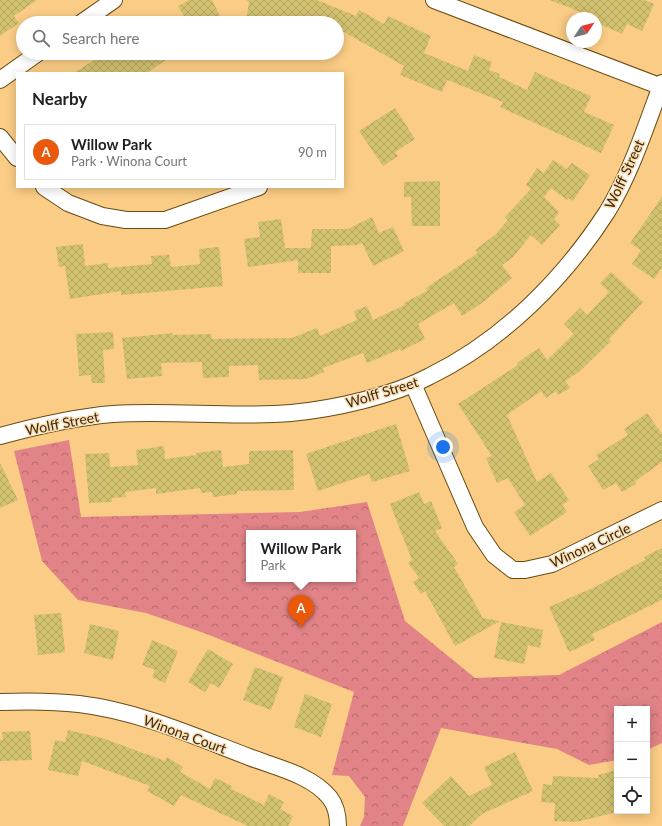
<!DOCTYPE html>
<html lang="en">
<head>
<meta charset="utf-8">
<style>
	body { margin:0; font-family:Lato,sans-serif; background:#f6f6f6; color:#202124 }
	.controls { position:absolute; right:12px; bottom:12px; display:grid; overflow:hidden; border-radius:0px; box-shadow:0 2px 10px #0003 }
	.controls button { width:36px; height:36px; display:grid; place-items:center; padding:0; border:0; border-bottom:1px solid #e0e0e0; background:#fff; color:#202124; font:20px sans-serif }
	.compass { position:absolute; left:566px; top:12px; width:36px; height:36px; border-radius:50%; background:#fff; box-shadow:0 2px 10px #0003; rotate:55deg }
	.you { position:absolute; left:443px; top:447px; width:14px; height:14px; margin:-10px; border:3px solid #fff; border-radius:50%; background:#1a73e8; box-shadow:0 0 0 6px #1a73e833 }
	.badge { display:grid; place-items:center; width:26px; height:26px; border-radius:50%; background:#ea580c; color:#fff; font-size:13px; font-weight:700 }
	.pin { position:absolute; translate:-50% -33px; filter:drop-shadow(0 1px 2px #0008) }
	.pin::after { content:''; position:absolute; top:21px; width:14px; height:12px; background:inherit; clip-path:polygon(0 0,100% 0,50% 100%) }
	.popup { position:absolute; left:246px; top:530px; width:110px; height:52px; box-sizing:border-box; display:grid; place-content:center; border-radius:0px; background:#fff; filter:drop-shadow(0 1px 3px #0005); font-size:13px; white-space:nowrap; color:#757577 }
	.popup b { font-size:15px; color:#202124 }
	.popup::after { content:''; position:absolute; left:50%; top:100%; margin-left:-8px; border:8px solid transparent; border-top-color:#fff }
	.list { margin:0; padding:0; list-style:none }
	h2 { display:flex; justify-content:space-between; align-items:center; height:52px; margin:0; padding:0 16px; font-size:17px }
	h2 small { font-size:13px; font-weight:400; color:#757577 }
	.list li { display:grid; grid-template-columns:26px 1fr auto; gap:12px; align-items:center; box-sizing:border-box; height:56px; margin:0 8px 8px; padding:0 8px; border:1px solid #e0e0e0; border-radius:0px }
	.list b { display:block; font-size:15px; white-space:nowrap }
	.list p { margin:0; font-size:13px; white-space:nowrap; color:#757577 }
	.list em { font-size:13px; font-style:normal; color:#757577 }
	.icon { flex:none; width:22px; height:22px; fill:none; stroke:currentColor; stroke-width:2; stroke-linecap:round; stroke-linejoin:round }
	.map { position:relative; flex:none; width:662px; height:826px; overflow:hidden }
	.search { position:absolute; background:#fff; box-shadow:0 2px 10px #0003; left:16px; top:16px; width:328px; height:44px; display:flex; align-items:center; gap:10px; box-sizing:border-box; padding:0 14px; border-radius:22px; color:#757577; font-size:15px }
	.panel { position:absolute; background:#fff; box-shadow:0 2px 10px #0003; left:16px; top:72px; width:328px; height:116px; border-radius:0px }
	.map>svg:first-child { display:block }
</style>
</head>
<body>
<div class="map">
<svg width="662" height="826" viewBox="0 0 662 826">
	<defs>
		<pattern id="forest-crowns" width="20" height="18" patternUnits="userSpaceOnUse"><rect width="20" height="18" fill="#e18387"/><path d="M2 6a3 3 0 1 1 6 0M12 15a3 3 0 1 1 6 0" fill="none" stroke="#b76b6d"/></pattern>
		<pattern id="building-cross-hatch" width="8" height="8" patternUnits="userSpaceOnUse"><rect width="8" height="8" fill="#d2c170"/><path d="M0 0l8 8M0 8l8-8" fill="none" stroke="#b5a660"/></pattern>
	</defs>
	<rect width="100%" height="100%" fill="#facc85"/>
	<path fill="url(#forest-crowns)" fill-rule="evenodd" d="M69 440 81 517 300 512 367 502 405 621 475 678 559 675 662 622V743L647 750V709H617V760L589 765 557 749 441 728 403 826H360L364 817 365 797 349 776 332 775 354 692 204 633 146 613 78 600 42 561 14 451ZM249 533H353V579H249Z"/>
	<g fill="url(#building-cross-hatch)">
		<polygon points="0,0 37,0 14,16 19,23 0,36"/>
		<polygon points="189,0 212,0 221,18 211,23 188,23 178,6"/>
		<polygon points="246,0 317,0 356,16 359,10 384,24 388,16 431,36 424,53 468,71 474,55 492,62 489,70 500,74 499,77 527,90 535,72 591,96 584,112 614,125 601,153 500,107 503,102 447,80 442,92 400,75 404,66 337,28 337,23 300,23 282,15 281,23 246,23 249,1"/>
		<polygon points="550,0 645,0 654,4 642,31 627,24 622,34 598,23 599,20 596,18"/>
		<polygon points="105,53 176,53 147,73 74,73"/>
		<polygon points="395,108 415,139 395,152 398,156 383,166 359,131"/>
		<polygon points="553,160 567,169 572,163 590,175 573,201 568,198 567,200 551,188 544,197 559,212 554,219 560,225 542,245 531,235 513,257 502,265 512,278 482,303 462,316 454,303 418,324 425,339 401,351 400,349 367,363 363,353 323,368 324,372 306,379 259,380 258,365 229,366 229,377 203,378 202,362 161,363 162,376 127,379 122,338 173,333 173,335 211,334 212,339 292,338 317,328 320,336 357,320 354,311 367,306 373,320 405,305 404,303 427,291 426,288 478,253 475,250 496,234 508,220 505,217 531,189 526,185 537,168 544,173"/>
		<polygon points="440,181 440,226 412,226 411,197 404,197 404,182"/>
		<polygon points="662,197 662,268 654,279 632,264 641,250 630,243"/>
		<polygon points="372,217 379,233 393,227 404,251 373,266 362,243 357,245 331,246 331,273 298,273 298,260 248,267 244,239 260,237 258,222 281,219 285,248 311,248 312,229 348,229"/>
		<polygon points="83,244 85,266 108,263 108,268 152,264 151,256 169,255 171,267 200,264 199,249 219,247 223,286 121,295 121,291 70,299 65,266 59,267 56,247"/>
		<polygon points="611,272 643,302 609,339 611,341 579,372 565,381 570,388 558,395 556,391 546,398 541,391 507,415 537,482 551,473 569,500 562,505 567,512 530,536 514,512 525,505 508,478 497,483 486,458 492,456 458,404 518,365 517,363 539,348 547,360 574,334 564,324 580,308 587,315 609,292 600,283"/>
		<polygon points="113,332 114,349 103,350 105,383 92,383 91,375 79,376 76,334"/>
		<polygon points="647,413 662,434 662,462 634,482 636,484 622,492 616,483 603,490 588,466 599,459 596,455 628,435 624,429"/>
		<polygon points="396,424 410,471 372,482 369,474 318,491 306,454"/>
		<polygon points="164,446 165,459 196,455 196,453 221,450 223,467 249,464 249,451 293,450 294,490 237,491 237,494 213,497 212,492 201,493 200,488 156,494 156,488 125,492 126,497 112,498 112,502 89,503 85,454 109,453 110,467 138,465 136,450"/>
		<polygon points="0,463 18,500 0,508"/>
		<polygon points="419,492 424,504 431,501 442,528 435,531 458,564 454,567 483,618 500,621 455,646 425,591 421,594 413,582 419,578 408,563 412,560 390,504"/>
		<polygon points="662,548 662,600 592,634 595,640 569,652 549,607 595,587 645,560 644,557"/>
		<polygon points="61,613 65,652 38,655 34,615"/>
		<polygon points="501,622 543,630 540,648 528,645 524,664 494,658"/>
		<polygon points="90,624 119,631 113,660 84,653"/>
		<polygon points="152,640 178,651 165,683 152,677 155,670 142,665"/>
		<polygon points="208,649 233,664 219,688 211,683 205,692 188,682"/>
		<polygon points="255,667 283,677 271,710 243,700"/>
		<polygon points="305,694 332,704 321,737 294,727"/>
		<polygon points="68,730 102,738 165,761 167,757 183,767 180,772 210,789 215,778 232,786 231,789 264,805 269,794 284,802 280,809 293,816 288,826 248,826 181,795 174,806 147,791 150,786 82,761 78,776 48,770 55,740 65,742"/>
		<polygon points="30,731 32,760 0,761 0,740 3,740 2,732"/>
		<polygon points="515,752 533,791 482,814 469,826 444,826 422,803 451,776 469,796 492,785 484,767"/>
		<polygon points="617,770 617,812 576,822 554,821 555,803 541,802 543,784 552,785 553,776 599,778 598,775"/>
	</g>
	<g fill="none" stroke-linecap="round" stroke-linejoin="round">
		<g stroke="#694a10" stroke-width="18">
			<g id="street">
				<polyline points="434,0 662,87"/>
				<polyline points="81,23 114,0"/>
				<polyline points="0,80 38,53"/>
				<polyline points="0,137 17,158"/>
				<polyline points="44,187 68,203 102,216 126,220 165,220 259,187"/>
				<polyline points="413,384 475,527 494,555 513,570 525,570 552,564 662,510"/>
				<path d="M0 436C37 426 75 417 113 414 172 410 232 418 291 413 334 409 392 396 430 376 503 340 563 280 607 212 631 173 646 126 662 83"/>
				<path d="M0 702C26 701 53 701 79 704 138 711 194 736 249 757 275 767 312 775 330 798 336 806 338 816 338 826"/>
			</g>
		</g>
		<use href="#street" stroke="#fff" stroke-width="16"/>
	</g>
	<g text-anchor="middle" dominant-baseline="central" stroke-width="3" stroke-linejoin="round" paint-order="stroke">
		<g font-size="14" fill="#3a280a" stroke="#f9ddb4">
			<text transform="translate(624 174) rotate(-65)">Wolff Street</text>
			<text transform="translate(382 392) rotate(-17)">Wolff Street</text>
			<text transform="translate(62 423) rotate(-11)">Wolff Street</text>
			<text transform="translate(590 545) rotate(-25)">Winona Circle</text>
			<text transform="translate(185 734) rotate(20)">Winona Court</text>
		</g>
	</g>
</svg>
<div class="controls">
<button>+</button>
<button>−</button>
<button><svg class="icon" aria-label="locate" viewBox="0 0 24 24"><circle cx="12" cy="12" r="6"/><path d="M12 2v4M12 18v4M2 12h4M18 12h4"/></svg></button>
</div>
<svg class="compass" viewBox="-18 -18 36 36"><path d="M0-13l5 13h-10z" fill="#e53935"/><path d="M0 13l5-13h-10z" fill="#757577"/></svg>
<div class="you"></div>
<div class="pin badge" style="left:301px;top:628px">A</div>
<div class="popup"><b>Willow Park</b>Park</div>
<div class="search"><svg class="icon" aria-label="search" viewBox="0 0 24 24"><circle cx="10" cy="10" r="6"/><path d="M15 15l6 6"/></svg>Search here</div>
<section class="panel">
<h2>Nearby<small></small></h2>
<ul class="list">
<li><span class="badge">A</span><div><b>Willow Park</b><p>Park · Winona Court</p></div><em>90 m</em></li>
</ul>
</section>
</div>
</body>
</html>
